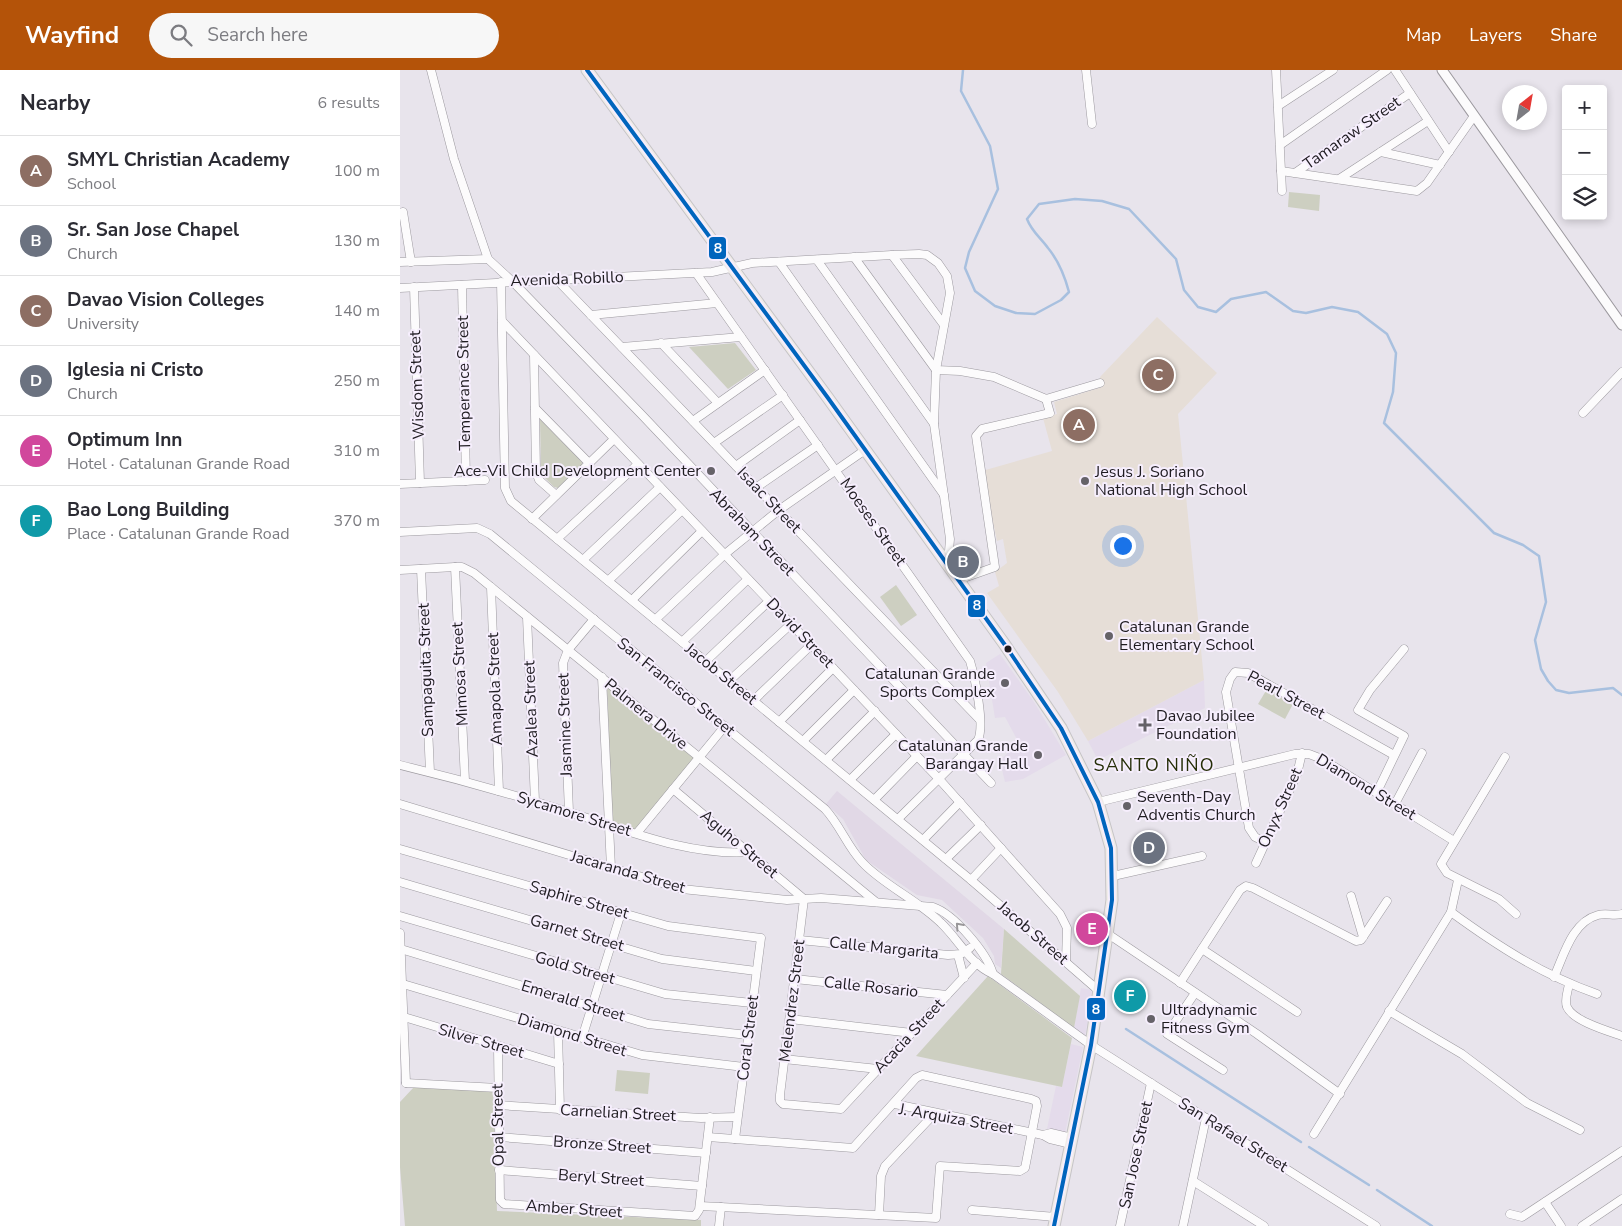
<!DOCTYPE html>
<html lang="en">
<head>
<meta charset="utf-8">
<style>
	body { margin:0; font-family:"Nunito Sans",sans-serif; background:#f7f7f7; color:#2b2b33 }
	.controls { position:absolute; right:15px; top:15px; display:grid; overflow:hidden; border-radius:5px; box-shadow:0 2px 8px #0003 }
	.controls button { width:45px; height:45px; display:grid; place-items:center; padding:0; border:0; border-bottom:1px solid #e1e1e2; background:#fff; color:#2b2b33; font:25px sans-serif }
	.compass { position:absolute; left:1102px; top:15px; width:45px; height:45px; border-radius:50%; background:#fff; box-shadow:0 2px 8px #0003; rotate:31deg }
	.you { position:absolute; left:722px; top:475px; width:18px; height:18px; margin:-12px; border:4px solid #fff; border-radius:50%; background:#1a73e8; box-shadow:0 0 0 8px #1a73e833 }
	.badge { display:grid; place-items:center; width:32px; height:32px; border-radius:50%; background:#b45309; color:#fff; font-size:16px; font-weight:700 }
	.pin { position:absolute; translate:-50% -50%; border:2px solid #fff; box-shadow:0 1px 5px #0006 }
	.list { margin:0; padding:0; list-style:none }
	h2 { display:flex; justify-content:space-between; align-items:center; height:65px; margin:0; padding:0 20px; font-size:21px }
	h2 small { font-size:16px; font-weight:400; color:#7c7c81 }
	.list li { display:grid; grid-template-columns:32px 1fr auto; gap:15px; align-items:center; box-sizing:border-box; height:70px; padding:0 20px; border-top:1px solid #e1e1e2 }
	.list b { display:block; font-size:19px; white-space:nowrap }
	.list p { margin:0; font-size:16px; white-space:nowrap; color:#7c7c81 }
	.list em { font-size:16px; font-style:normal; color:#7c7c81 }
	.icon { flex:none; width:28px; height:28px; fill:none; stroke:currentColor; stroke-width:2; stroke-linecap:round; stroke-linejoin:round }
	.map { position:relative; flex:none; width:1222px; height:1156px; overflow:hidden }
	header { display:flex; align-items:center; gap:30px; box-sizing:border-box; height:70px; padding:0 25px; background:#b45309; color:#fff }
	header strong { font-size:24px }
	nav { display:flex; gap:28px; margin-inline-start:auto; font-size:18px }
	.search { width:350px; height:45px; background:#f7f7f7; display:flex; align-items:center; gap:12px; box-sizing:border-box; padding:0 18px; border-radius:28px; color:#7c7c81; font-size:19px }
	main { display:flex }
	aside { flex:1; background:#fff }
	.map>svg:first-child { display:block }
</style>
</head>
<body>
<header>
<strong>Wayfind</strong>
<div class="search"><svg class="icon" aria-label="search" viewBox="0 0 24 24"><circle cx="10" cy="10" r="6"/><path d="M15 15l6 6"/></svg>Search here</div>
<nav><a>Map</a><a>Layers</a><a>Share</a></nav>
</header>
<main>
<aside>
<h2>Nearby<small>6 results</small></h2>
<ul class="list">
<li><span class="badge" style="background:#8d6e63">A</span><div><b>SMYL Christian Academy</b><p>School</p></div><em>100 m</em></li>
<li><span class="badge" style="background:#6b7280">B</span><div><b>Sr. San Jose Chapel</b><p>Church</p></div><em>130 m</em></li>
<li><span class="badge" style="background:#8d6e63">C</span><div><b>Davao Vision Colleges</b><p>University</p></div><em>140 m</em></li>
<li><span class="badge" style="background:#6b7280">D</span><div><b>Iglesia ni Cristo</b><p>Church</p></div><em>250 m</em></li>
<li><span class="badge" style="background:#d1479c">E</span><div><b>Optimum Inn</b><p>Hotel · Catalunan Grande Road</p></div><em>310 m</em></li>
<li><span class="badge" style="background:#0f9aa8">F</span><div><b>Bao Long Building</b><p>Place · Catalunan Grande Road</p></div><em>370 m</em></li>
</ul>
</aside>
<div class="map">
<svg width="1222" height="1156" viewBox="0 0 1222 1156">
	<rect width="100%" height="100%" fill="#e8e4ec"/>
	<g fill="#e4dbeb">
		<polygon points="600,584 634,632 666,685 623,709 605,712 600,691 610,680 620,675 605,647 595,648 586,593"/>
		<polygon points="804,610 805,638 698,690 688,671"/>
		<polygon points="681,918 693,920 685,966 674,958"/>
		<polygon points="671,974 683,977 665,1063 647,1059 656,1016 662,1017"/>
	</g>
	<polygon fill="#e1d8e6" points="437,721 604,859 601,898 595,894 594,886 583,868 542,830 517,825 466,790 443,749 426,734"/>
	<polygon fill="#e6ded7" points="757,247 817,303 778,344 804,610 688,671 658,622 587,523 599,516 595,502 607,493 603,469 597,471 582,401 652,381 643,348 657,344 654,332 702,317 700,307"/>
	<g fill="#cdcfc1">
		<polygon points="889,122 920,125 919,141 888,137"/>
		<polygon points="335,273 356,300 328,319 289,277"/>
		<polygon points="140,349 182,392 182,396 158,418 154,417 141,404"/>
		<polygon points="496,515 517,545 501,556 480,527"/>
		<polygon points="207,617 294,688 236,760 212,752"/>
		<polygon points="867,619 893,634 885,649 858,634"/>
		<polygon points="604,859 680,926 674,958 601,904"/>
		<polygon points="588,906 672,968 662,1017 516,986"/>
		<polygon points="217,1000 250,1003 248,1024 215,1021"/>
		<polygon points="14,1017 93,1021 97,1141 301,1150 301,1156 5,1156 0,1097 0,1032"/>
	</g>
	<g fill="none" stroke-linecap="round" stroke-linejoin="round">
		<g stroke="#a8c0df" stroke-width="2.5">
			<path d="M563 0 561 21 590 76 598 119 569 182 565 198 575 221 595 236 616 243 635 244 661 230 669 222C665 207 658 190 648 178 640 167 632 162 627 149L639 134 675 129 702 131 729 139 776 189 784 220 798 237 816 242 831 229 866 222 893 241 906 243 932 237 958 242 987 264 996 283 993 322 984 353 1094 463 1123 475 1139 486 1146 532 1135 570 1141 599 1148 611 1156 620 1169 623 1213 618 1222 625"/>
			<polyline points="726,959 901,1072"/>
			<polyline points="909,1077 969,1115"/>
			<polyline points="977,1120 1032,1156"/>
		</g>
		<g stroke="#9c999f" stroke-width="9">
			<g id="minor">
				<polyline points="31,0 54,89 88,189 113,212 241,344 591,713"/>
				<polyline points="686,0 692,54"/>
				<polyline points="876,0 882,121"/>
				<polyline points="995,0 1049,82"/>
				<polyline points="878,36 933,0"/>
				<polyline points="880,75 987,0"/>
				<polyline points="981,82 1040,95"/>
				<polyline points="881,101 1017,121 1027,113 1074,46"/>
				<polyline points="895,103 1010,23"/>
				<polyline points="939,109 1028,51"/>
				<polyline points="3,142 11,192"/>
				<polyline points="492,185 544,255"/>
				<polyline points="454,187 536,300 560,301 594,307 646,329 700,313"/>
				<polyline points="417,190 534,354"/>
				<polyline points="0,192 88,189"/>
				<polyline points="379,192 544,425"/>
				<path d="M296 203 570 591C575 608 585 655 578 670L498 749"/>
				<polyline points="158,211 579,649"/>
				<polyline points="101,212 105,418 111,431 571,810 699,921"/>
				<polyline points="62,215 66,411"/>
				<polyline points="14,217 20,413"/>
				<polyline points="0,218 312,202 352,193 492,185 519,184 527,185 538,193 547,206 550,223 536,300 534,354 550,469 549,481 544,491"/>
				<polyline points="191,245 317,233"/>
				<polyline points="102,251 539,709 660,844 667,858 666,891"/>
				<polyline points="261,273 318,333"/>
				<polyline points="222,277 341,267"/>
				<polyline points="134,285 136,402 139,410 156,425"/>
				<polyline points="135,338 189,393"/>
				<polyline points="1183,343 1222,302"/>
				<polyline points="293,351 365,300"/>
				<polyline points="314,373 383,325"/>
				<polyline points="336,396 400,350"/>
				<polyline points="0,414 85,410"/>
				<polyline points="357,417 418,375"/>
				<polyline points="132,449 214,369"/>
				<path d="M0 462 77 458 90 464 425 739C440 755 447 776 462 792 483 815 518 830 541 853 558 869 571 895 593 904L691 975 976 1156"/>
				<polyline points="157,469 238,394"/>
				<polyline points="183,490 260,417"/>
				<polyline points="55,497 65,711"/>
				<polyline points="21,499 30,702"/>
				<polyline points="0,500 55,497 62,497 74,503 476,832"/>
				<polyline points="558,510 595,497 576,366 582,359 650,343 646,329"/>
				<polyline points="208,511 282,440"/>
				<polyline points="91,517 99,721"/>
				<polyline points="232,530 302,461"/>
				<polyline points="127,547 135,731"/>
				<polyline points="255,550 325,484 379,440 465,380"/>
				<polyline points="282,572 348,509"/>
				<polyline points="306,591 369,531"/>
				<polyline points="202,607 211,798"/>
				<polyline points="329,611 391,554"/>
				<polyline points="353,631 411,575"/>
				<polyline points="379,652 433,598"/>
				<polyline points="403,671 454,620"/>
				<polyline points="1105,687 1041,794 1047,803 1099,829 1116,844"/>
				<polyline points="426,690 475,641"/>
				<path d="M0 695C58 709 115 725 172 743 229 761 289 786 349 782"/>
				<polyline points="450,710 496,664"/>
				<polyline points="273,719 404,829 380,1025 380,1031 383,1034 441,1039 577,893"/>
				<polyline points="977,722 1004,666 958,640 970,620 1004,579"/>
				<polyline points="474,730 517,686"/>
				<polyline points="698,732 895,684 909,684 922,689 1054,771"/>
				<path d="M0 734 282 819 387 830 421 828 533 837C554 844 587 883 593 904"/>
				<polyline points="995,734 1022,683"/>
				<polyline points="169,742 163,593 168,580 194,549"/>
				<polyline points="237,763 325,656"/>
				<polyline points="523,770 560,732"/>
				<polyline points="865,772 855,767 849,758 826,622 830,609 835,602 848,603 994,685"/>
				<polyline points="0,779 268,856 361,868 335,1069"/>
				<polyline points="546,789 581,755"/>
				<polyline points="856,793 897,704 902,683"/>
				<polyline points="713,806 802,786"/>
				<polyline points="571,810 601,778"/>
				<polyline points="0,812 262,889 356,901"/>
				<polyline points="951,826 963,867"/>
				<path d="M1051 842C1099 877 1141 904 1197 924"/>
				<polyline points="0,846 265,924 352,933"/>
				<polyline points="0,863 6,1013"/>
				<polyline points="708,864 857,964 940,1024"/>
				<polyline points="400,870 548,885 561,884 570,878"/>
				<polyline points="1,879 248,954 348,965"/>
				<polyline points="802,879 897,942"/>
				<polyline points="558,885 564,908"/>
				<path d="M1154 907C1164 885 1172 852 1198 845 1206 843 1214 846 1222 844"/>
				<polyline points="395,909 547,925"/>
				<polyline points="780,913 840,820 846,816 853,818 956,871 961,870 987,831"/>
				<polyline points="3,914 242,985 344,997"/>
				<path d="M1169 914C1168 921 1164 930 1167 937 1173 951 1208 961 1222 966"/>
				<polyline points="795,923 767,964 823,1000"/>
				<polyline points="989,941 1062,984 1127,1033 1180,1060"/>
				<polyline points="4,947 159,994"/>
				<polyline points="390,949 512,963"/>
				<polyline points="158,961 160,1040"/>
				<polyline points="182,968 221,843"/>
				<polyline points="98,977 100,1130 104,1134 295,1146 299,1140 310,1047"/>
				<polyline points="384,989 478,999"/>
				<polyline points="6,1013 98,1018"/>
				<polyline points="495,1034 643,1065 650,1069 671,1074"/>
				<polyline points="98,1035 301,1048 337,1047"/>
				<polyline points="914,1064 1051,842 1058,810"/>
				<polyline points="643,1065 651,1063 672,1068"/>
				<polyline points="99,1067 306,1083"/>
				<polyline points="99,1100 302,1116"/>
				<polyline points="793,1111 864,1156"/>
				<polyline points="1145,1132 1161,1156"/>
				<polyline points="300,1136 536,1148 540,1096 620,1101 625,1098 637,1036 636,1031 631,1029 522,1005 516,1008 453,1078 308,1067"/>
				<polyline points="572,1140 656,1147"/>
				<polyline points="1110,1144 1122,1147 1222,1081"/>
				<polyline points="479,1145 481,1106 485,1096 535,1043"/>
				<polyline points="319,1156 321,1137"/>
				<polyline points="720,1156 751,1013"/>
				<polyline points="783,1156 806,1048"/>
				<polyline points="1182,1156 1222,1129"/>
			</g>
		</g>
		<g stroke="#9c999f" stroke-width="11">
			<polyline id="tertiary" points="1042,0 1222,255"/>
		</g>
		<g stroke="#c6c4c7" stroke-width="13">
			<polyline id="primary" points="187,0 428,328 605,575 661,658 698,732 711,778 712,830 691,975 654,1156"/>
		</g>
		<use href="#minor" stroke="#fcfbfc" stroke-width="8"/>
		<use href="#tertiary" stroke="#fcfbfc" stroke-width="9"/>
		<use href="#primary" stroke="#f0ece8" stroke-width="11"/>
		<g stroke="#f6eefd" stroke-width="8">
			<polyline id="bus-1" points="187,0 428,328 605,575 661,658 698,732 711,778 712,830 691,975 654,1156"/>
		</g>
		<use href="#bus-1" stroke="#0065bd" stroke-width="4"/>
	</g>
	<defs><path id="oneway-chevron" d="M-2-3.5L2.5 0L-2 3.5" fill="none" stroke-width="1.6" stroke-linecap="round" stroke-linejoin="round" transform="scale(1.25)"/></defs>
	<use stroke="#999799" href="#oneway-chevron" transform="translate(559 856) rotate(-132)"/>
	<g fill="#656268" stroke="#f6eefd" stroke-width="2">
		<circle cx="311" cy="401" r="5"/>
		<circle cx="685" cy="411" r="5"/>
		<circle cx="709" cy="566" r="5"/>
		<circle cx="605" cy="613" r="5"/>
		<path d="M742.5 647.5h5v5h5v5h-5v5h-5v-5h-5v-5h5z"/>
		<circle cx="638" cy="685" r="5"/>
		<circle cx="727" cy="736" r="5"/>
		<circle cx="751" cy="949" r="5"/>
	</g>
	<circle fill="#1f1c21" stroke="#f6eefd" stroke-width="2" cx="608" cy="579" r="4.5"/>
	<g text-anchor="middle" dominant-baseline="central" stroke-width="4" stroke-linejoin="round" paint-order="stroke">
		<g font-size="16" fill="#1f1c21" stroke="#f6eefd">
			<text transform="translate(952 63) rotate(-35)">Tamaraw Street</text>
			<text transform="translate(167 209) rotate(-2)">Avenida Robillo</text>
			<text transform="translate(64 313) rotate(-91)">Temperance Street</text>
			<text transform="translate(17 315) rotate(-92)">Wisdom Street</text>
			<text transform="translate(369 430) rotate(46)">Isaac Street</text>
			<text transform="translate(473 452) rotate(55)">Moeses Street</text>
			<text transform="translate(352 462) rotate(46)">Abraham Street</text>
			<text transform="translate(400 563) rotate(46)">David Street</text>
			<text transform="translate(26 600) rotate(-92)">Sampaguita Street</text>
			<text transform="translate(60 604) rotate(-93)">Mimosa Street</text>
			<text transform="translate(321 604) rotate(39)">Jacob Street</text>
			<text transform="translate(276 617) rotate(39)">San Francisco Street</text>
			<text transform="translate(95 619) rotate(-92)">Amapola Street</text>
			<text transform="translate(886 625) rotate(28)">Pearl Street</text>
			<text transform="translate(131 639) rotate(-92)">Azalea Street</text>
			<text transform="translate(246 644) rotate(39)">Palmera Drive</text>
			<text transform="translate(165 655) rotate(-92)">Jasmine Street</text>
			<text transform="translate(966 717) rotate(31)">Diamond Street</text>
			<text transform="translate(880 738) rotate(-66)">Onyx Street</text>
			<text transform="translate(174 744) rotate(17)">Sycamore Street</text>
			<text transform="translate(339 774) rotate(40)">Aguho Street</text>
			<text transform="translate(228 802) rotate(16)">Jacaranda Street</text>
			<text transform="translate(179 830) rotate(16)">Saphire Street</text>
			<text transform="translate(177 863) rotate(16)">Garnet Street</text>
			<text transform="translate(633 863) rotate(41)">Jacob Street</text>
			<text transform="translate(484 878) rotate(6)">Calle Margarita</text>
			<text transform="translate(175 898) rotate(16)">Gold Street</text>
			<text transform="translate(471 917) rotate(6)">Calle Rosario</text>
			<text transform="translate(173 931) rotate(17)">Emerald Street</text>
			<text transform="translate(392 931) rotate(-83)">Melendrez Street</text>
			<text transform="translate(172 965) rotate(17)">Diamond Street</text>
			<text transform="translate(509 966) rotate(-47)">Acacia Street</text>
			<text transform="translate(348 968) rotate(-83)">Coral Street</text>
			<text transform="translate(81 971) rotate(16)">Silver Street</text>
			<text transform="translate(218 1043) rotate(3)">Carnelian Street</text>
			<text transform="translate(556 1049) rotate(10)">J. Arquiza Street</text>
			<text transform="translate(98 1055) rotate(-91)">Opal Street</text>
			<text transform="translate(833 1065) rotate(32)">San Rafael Street</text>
			<text transform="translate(202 1075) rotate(4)">Bronze Street</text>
			<text transform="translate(736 1085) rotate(-78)">San Jose Street</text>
			<text transform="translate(201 1108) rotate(4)">Beryl Street</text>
			<text transform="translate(174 1139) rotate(4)">Amber Street</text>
		</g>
		<g font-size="16" fill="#1f1c21" stroke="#f6eefd" text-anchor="start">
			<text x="301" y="401" text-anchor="end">Ace-Vil Child Development Center</text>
			<text x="695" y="402">Jesus J. Soriano<tspan x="695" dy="18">National High School</tspan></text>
			<text x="719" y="557">Catalunan Grande<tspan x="719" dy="18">Elementary School</tspan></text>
			<text x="595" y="604" text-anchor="end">Catalunan Grande<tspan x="595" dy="18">Sports Complex</tspan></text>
			<text x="756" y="646">Davao Jubilee<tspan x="756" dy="18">Foundation</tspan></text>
			<text x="628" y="676" text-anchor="end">Catalunan Grande<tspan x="628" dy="18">Barangay Hall</tspan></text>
			<text x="737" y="727">Seventh-Day<tspan x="737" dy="18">Adventis Church</tspan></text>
			<text x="761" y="940">Ultradynamic<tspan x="761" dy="18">Fitness Gym</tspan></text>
		</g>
		<g font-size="18" letter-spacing="1" fill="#252e07" stroke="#f6eefd">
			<text x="754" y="695">SANTO NIÑO</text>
		</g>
	</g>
	<g stroke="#f6eefd" stroke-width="2">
		<rect x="308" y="166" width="19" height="24" rx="5" fill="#0065bd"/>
		<rect x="567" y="524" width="19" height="24" rx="5" fill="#0065bd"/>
		<rect x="686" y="927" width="20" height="24" rx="5" fill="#0065bd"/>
	</g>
	<g font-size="14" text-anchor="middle" font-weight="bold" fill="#fff">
		<text x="318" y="183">8</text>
		<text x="577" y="540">8</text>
		<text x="696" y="944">8</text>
	</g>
</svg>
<div class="controls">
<button>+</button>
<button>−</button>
<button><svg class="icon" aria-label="layers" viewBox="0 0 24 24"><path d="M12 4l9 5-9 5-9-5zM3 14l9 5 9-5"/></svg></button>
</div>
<svg class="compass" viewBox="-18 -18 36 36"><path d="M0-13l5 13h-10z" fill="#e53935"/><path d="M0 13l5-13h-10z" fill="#7c7c81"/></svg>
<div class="you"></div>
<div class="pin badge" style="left:679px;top:355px;background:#8d6e63">A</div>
<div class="pin badge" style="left:563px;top:492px;background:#6b7280">B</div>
<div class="pin badge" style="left:758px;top:305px;background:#8d6e63">C</div>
<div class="pin badge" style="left:749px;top:778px;background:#6b7280">D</div>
<div class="pin badge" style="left:692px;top:859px;background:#d1479c">E</div>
<div class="pin badge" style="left:730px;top:926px;background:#0f9aa8">F</div>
</div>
</main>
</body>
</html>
